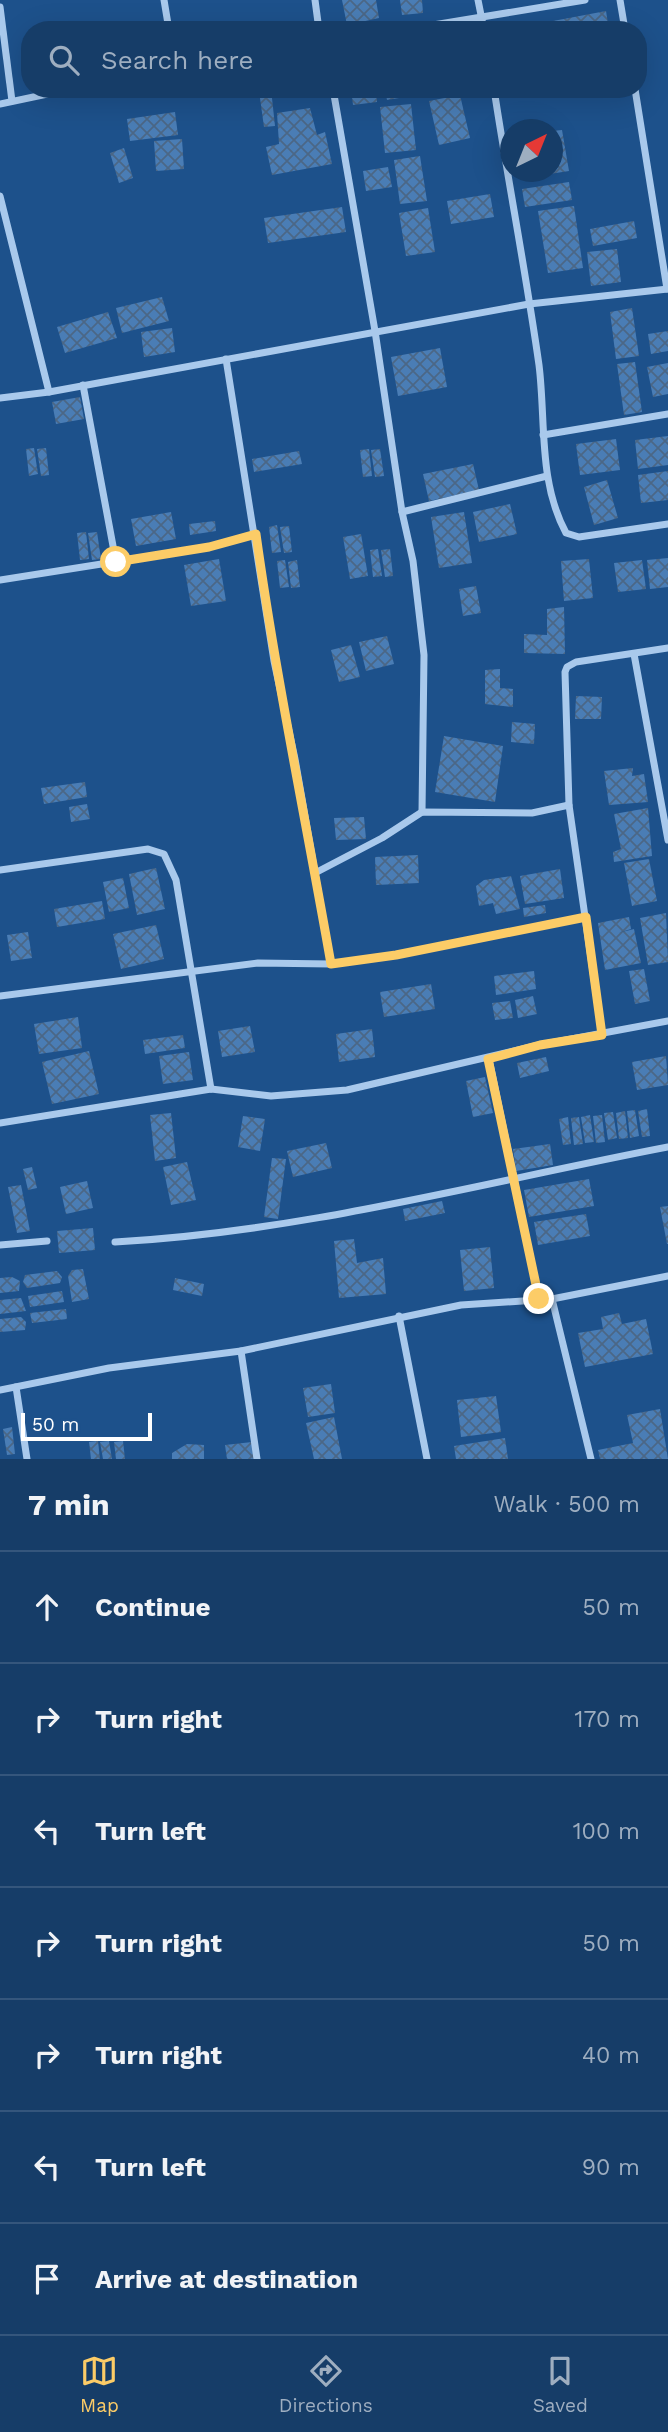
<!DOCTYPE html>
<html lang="en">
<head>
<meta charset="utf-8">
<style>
	body { margin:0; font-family:"Work Sans",sans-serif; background:#234871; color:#f1f3f6 }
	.compass { position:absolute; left:500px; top:119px; width:63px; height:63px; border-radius:50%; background:#163d68; box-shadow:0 7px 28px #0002; rotate:43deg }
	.scale { position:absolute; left:21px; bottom:18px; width:131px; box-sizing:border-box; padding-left:7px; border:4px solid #fff; border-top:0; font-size:19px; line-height:24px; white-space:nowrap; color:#fff; -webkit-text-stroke:5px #1d518b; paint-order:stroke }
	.stop { position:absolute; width:21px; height:21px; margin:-16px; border:5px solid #fccc67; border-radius:50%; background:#fff }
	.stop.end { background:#fccc67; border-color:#fff; box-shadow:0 2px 7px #0008 }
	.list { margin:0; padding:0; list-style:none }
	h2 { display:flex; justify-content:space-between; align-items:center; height:91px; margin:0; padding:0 28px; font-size:30px }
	h2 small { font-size:23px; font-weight:400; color:#9eaec0 }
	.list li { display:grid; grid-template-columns:46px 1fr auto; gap:21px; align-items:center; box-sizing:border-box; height:112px; padding:0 28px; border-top:2px solid #35567c }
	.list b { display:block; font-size:26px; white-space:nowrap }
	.list em { font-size:23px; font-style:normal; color:#9eaec0 }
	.icon { flex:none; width:38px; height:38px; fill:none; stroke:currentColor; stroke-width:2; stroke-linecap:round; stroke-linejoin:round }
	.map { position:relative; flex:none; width:668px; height:1459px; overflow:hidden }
	.search { position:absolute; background:#163d68; box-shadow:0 7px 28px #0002; left:21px; right:21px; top:21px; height:77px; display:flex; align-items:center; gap:18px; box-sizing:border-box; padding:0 24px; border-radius:28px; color:#9eaec0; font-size:26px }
	.sheet { height:875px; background:#163d68 }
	nav { display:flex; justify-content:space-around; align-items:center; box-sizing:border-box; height:98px; border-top:2px solid #35567c; background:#163d68; font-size:19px; color:#9eaec0 }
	nav a { display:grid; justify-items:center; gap:4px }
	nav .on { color:#fccc67 }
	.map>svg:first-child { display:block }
</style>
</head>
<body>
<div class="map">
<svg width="668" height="1459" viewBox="0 0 668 1459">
	<defs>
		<pattern id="building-cross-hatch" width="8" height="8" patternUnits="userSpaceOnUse" patternTransform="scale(1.75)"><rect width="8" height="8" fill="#4a7db5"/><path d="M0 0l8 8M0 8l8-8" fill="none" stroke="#4b6786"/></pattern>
	</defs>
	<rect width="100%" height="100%" fill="#1d518b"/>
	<g fill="url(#building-cross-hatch)">
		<polygon points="342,0 376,0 379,18 347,25"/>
		<polygon points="400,0 422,0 423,13 402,15"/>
		<polygon points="606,11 609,30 555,30 553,21"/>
		<polygon points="271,89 275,126 264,127 259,91"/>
		<polygon points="351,89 376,89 377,102 353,105"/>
		<polygon points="385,89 410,89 411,96 387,100"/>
		<polygon points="460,95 470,138 439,145 429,101"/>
		<polygon points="411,104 416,150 385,153 380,107"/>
		<polygon points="310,108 317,135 325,132 332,164 272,175 266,147 279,144 277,113"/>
		<polygon points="175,112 178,135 130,141 127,119"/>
		<polygon points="562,130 569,171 530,177 529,172 552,172 552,131"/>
		<polygon points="182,139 184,169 156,171 154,141"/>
		<polygon points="124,148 133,178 119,183 110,153"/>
		<polygon points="420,156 427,201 400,204 394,160"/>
		<polygon points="388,167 392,187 366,191 363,171"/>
		<polygon points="569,182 572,200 525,207 522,189"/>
		<polygon points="490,194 494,217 451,224 447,201"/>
		<polygon points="574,206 583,268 548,273 538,211"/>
		<polygon points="342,207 346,232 268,243 264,218"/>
		<polygon points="428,208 435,252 406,256 399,213"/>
		<polygon points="634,221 637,238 593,246 590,229"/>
		<polygon points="617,249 621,282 591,286 587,252"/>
		<polygon points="162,297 169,321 122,333 116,308"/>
		<polygon points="632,308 639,356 616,359 610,312"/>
		<polygon points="108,312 117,338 65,353 57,327"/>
		<polygon points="172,328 175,352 144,357 141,332"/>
		<polygon points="668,331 668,351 651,354 648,334"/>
		<polygon points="440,348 447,387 398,396 391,357"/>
		<polygon points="635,362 642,412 624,415 617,364"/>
		<polygon points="668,363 668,394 653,397 647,367"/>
		<polygon points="80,397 84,419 56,424 52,402"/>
		<polygon points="668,436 668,465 638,469 635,440"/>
		<polygon points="616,439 620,470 580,475 576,444"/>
		<polygon points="34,448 38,474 29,476 26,449"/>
		<polygon points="46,448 49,475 41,476 37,449"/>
		<polygon points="369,449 372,476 363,477 360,450"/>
		<polygon points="380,449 384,476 375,477 371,450"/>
		<polygon points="299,451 302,464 254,472 252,459"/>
		<polygon points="473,464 479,490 429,501 423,474"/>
		<polygon points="668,471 668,500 641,503 638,475"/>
		<polygon points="607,480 618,518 594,525 584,487"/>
		<polygon points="510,504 517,534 479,542 473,512"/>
		<polygon points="171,512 176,539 136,546 131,519"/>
		<polygon points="464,512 472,563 439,568 431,517"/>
		<polygon points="215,521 216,531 190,535 189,524"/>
		<polygon points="277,525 281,552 272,553 269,527"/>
		<polygon points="289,526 292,552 284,553 280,527"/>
		<polygon points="86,532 89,559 80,560 77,533"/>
		<polygon points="97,532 101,559 92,560 88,533"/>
		<polygon points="361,534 368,576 350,579 343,537"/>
		<polygon points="378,549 382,576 373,577 370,550"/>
		<polygon points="390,549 393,576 385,577 381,550"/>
		<polygon points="668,558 668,587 650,589 647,560"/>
		<polygon points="219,559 226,601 191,606 184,565"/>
		<polygon points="589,559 593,598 564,601 561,561"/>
		<polygon points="285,560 289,587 280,588 277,561"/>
		<polygon points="297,560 300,587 291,588 288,562"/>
		<polygon points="642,560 646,589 618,592 614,563"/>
		<polygon points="476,586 481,613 463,616 459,589"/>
		<polygon points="564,607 565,654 524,653 524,634 547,635 547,609"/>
		<polygon points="387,636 394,664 366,671 359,642"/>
		<polygon points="351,645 360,677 339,682 331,650"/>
		<polygon points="500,669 500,688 513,689 513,707 485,704 485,670"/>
		<polygon points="576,696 602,697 601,719 575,719"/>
		<polygon points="512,722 535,724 534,744 511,742"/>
		<polygon points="444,736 503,746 495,802 435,792"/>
		<polygon points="633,768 632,776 644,774 648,802 609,805 604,771"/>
		<polygon points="85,782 87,797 44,804 41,788"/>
		<polygon points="87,804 90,819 71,822 69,807"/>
		<polygon points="648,808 652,856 614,862 613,852 621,849 614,814"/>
		<polygon points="364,817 366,839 336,840 334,818"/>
		<polygon points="418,855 419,883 376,885 375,857"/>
		<polygon points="649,859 657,901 632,906 624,863"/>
		<polygon points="156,868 165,909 137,915 129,874"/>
		<polygon points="560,869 564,898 525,904 520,876"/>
		<polygon points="511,876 520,909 496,914 493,903 479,906 476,886 484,880"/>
		<polygon points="123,878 129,908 109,912 103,882"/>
		<polygon points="102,901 105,919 57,927 54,909"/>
		<polygon points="545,905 546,913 524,917 523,908"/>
		<polygon points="666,913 668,962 648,965 640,918"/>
		<polygon points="629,917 631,929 618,933 634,929 641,963 605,970 598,923"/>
		<polygon points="156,925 164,959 121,969 113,934"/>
		<polygon points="28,932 32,958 11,961 7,935"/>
		<polygon points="644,969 650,1001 635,1004 629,971"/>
		<polygon points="534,971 536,989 496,995 494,976"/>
		<polygon points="431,984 435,1009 384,1017 380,992"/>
		<polygon points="533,996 537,1014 518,1018 515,1000"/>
		<polygon points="510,1001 513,1018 495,1020 492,1003"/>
		<polygon points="78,1017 82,1048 39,1054 34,1024"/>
		<polygon points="250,1026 255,1052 222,1057 218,1031"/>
		<polygon points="372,1029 375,1057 339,1062 336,1034"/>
		<polygon points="183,1035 185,1048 145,1054 143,1040"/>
		<polygon points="89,1051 99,1094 52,1104 42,1062"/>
		<polygon points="189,1052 193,1080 163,1084 159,1056"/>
		<polygon points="666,1056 668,1085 637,1090 632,1062"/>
		<polygon points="546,1057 549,1071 520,1078 517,1063"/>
		<polygon points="485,1077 493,1113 473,1117 466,1081"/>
		<polygon points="647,1109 650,1136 642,1137 638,1111"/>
		<polygon points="635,1110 639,1136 630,1138 627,1111"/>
		<polygon points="625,1111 628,1138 619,1139 616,1113"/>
		<polygon points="613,1112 617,1138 608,1140 604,1113"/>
		<polygon points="171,1113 176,1158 155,1161 150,1115"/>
		<polygon points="590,1115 594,1142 585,1143 581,1117"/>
		<polygon points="602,1115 605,1142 596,1143 593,1116"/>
		<polygon points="243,1116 265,1119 260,1151 238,1147"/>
		<polygon points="568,1117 571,1144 563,1145 559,1119"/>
		<polygon points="579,1117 583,1144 574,1145 571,1118"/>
		<polygon points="326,1143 332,1168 293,1177 287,1151"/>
		<polygon points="550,1144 553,1165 516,1171 513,1149"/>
		<polygon points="272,1158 286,1159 278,1219 264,1217"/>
		<polygon points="187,1162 196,1200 171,1205 163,1167"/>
		<polygon points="32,1167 37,1188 28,1190 23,1169"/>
		<polygon points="589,1179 594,1206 529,1217 524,1190"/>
		<polygon points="87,1181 93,1208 66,1214 60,1187"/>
		<polygon points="21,1185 30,1231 17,1233 8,1187"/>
		<polygon points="442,1201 445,1213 405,1221 403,1209"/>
		<polygon points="668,1206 668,1244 667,1244 660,1207"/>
		<polygon points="586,1214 590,1236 538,1245 534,1222"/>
		<polygon points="93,1228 95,1250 59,1253 57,1231"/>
		<polygon points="354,1239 357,1263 383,1258 386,1294 339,1298 334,1241"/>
		<polygon points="490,1247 494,1288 464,1291 460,1250"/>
		<polygon points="83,1269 89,1299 72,1302 68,1276 72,1270"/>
		<polygon points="57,1271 62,1277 60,1283 27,1288 23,1282 25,1275"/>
		<polygon points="12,1277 20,1281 19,1291 0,1293 0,1278"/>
		<polygon points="175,1278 204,1284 202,1296 173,1290"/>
		<polygon points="62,1291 64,1302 30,1307 28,1296"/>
		<polygon points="21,1298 26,1311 0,1314 0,1300"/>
		<polygon points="66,1309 67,1319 32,1323 30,1313"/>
		<polygon points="619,1313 622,1324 646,1319 653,1354 585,1367 578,1333 603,1329 601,1317"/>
		<polygon points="21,1317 26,1322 25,1330 0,1332 0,1319"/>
		<polygon points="331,1384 335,1413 308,1417 303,1388"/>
		<polygon points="496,1396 501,1432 461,1437 457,1400"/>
		<polygon points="660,1409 668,1459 600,1459 598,1450 633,1443 627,1415"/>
		<polygon points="334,1417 342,1459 314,1459 306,1423"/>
		<polygon points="12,1427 15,1454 7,1455 3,1429"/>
		<polygon points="505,1438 508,1459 456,1459 454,1446"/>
		<polygon points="98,1441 100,1459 91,1459 89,1442"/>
		<polygon points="109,1441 112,1459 103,1459 100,1442"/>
		<polygon points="123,1441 125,1459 116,1459 114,1442"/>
		<polygon points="252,1442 254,1459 227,1459 225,1445"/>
		<polygon points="187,1444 204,1445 204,1459 172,1459 172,1453"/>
	</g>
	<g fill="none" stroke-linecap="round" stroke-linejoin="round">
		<g stroke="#a9c9ec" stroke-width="7">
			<polyline points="164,0 169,30"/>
			<polyline points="315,0 319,30"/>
			<polyline points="478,0 484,30"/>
			<polyline points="620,0 625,30"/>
			<polyline points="0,7 12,101"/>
			<polyline points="403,30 585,0"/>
			<polyline points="333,89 375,331 402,512 413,561 424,655 422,812"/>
			<path d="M494 89C508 181 526 273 539 365 546 421 538 481 566 533L579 537 668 524"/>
			<polyline points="635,89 667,289"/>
			<polyline points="0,104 71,89"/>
			<polyline points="0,196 49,392"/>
			<polyline points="226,359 274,661 295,759 331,964"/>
			<polyline points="83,385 116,562"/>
			<polyline points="0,398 49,392 529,304 668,289"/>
			<polyline points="543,435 668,414"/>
			<polyline points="402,512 547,476"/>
			<polyline points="0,580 209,547 255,534"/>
			<polyline points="634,654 668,840"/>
			<polyline points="0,870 148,849 164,854 176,880 211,1089"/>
			<polyline points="315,873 382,838 422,812 532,813 569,805"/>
			<polyline points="0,996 258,963 331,964 396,955 586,917"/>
			<polyline points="602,1035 569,805 565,672 567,667 576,662 668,648"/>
			<polyline points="489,1059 539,1299"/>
			<polyline points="0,1123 211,1089 271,1096 347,1090 539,1045 668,1021"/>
			<path d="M115 1242C302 1232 485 1182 668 1147"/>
			<polyline points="0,1245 47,1241"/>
			<polyline points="552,1299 591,1459"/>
			<polyline points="399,1316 427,1459"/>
			<polyline points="241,1351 257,1459"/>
			<polyline points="16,1387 27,1459"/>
			<polyline points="0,1390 109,1368 241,1351 461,1305 552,1299 668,1276"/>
		</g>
	</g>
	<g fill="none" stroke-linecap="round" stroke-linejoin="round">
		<path stroke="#fccc67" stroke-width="9" d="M116 562 209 547 256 534C276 678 306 821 331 964L396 955 586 917 602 1035 540 1045 488 1059 539 1299"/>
	</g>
</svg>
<svg class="compass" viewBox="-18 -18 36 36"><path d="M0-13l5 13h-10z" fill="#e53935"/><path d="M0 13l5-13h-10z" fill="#9eaec0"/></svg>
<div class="scale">50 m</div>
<div class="stop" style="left:116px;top:562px"></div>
<div class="stop end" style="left:539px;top:1299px"></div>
<div class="search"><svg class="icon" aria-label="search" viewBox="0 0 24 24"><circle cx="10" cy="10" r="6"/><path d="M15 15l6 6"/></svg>Search here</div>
</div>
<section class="sheet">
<h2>7 min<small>Walk · 500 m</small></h2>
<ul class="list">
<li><svg class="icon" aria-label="ahead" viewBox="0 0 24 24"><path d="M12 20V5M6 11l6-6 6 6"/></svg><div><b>Continue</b></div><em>50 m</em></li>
<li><svg class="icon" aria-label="right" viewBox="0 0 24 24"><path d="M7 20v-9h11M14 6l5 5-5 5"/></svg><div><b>Turn right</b></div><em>170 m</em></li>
<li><svg class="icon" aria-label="left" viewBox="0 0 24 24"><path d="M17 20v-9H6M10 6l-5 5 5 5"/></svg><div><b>Turn left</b></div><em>100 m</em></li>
<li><svg class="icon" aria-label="right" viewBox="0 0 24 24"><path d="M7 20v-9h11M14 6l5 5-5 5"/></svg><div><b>Turn right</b></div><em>50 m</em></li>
<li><svg class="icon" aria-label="right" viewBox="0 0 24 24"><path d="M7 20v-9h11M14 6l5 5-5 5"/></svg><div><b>Turn right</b></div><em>40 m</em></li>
<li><svg class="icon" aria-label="left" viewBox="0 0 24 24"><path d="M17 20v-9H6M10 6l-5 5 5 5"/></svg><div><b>Turn left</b></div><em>90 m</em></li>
<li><svg class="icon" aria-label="arrive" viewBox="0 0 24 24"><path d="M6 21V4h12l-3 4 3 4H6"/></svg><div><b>Arrive at destination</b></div></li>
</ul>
</section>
<nav>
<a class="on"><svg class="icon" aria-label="map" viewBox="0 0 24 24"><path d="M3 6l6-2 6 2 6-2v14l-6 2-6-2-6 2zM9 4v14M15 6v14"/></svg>Map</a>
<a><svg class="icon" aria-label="directions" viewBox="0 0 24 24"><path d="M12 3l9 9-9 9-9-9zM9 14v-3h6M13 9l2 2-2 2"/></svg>Directions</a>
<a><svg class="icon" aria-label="saved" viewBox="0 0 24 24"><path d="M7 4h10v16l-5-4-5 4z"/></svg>Saved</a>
</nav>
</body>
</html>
